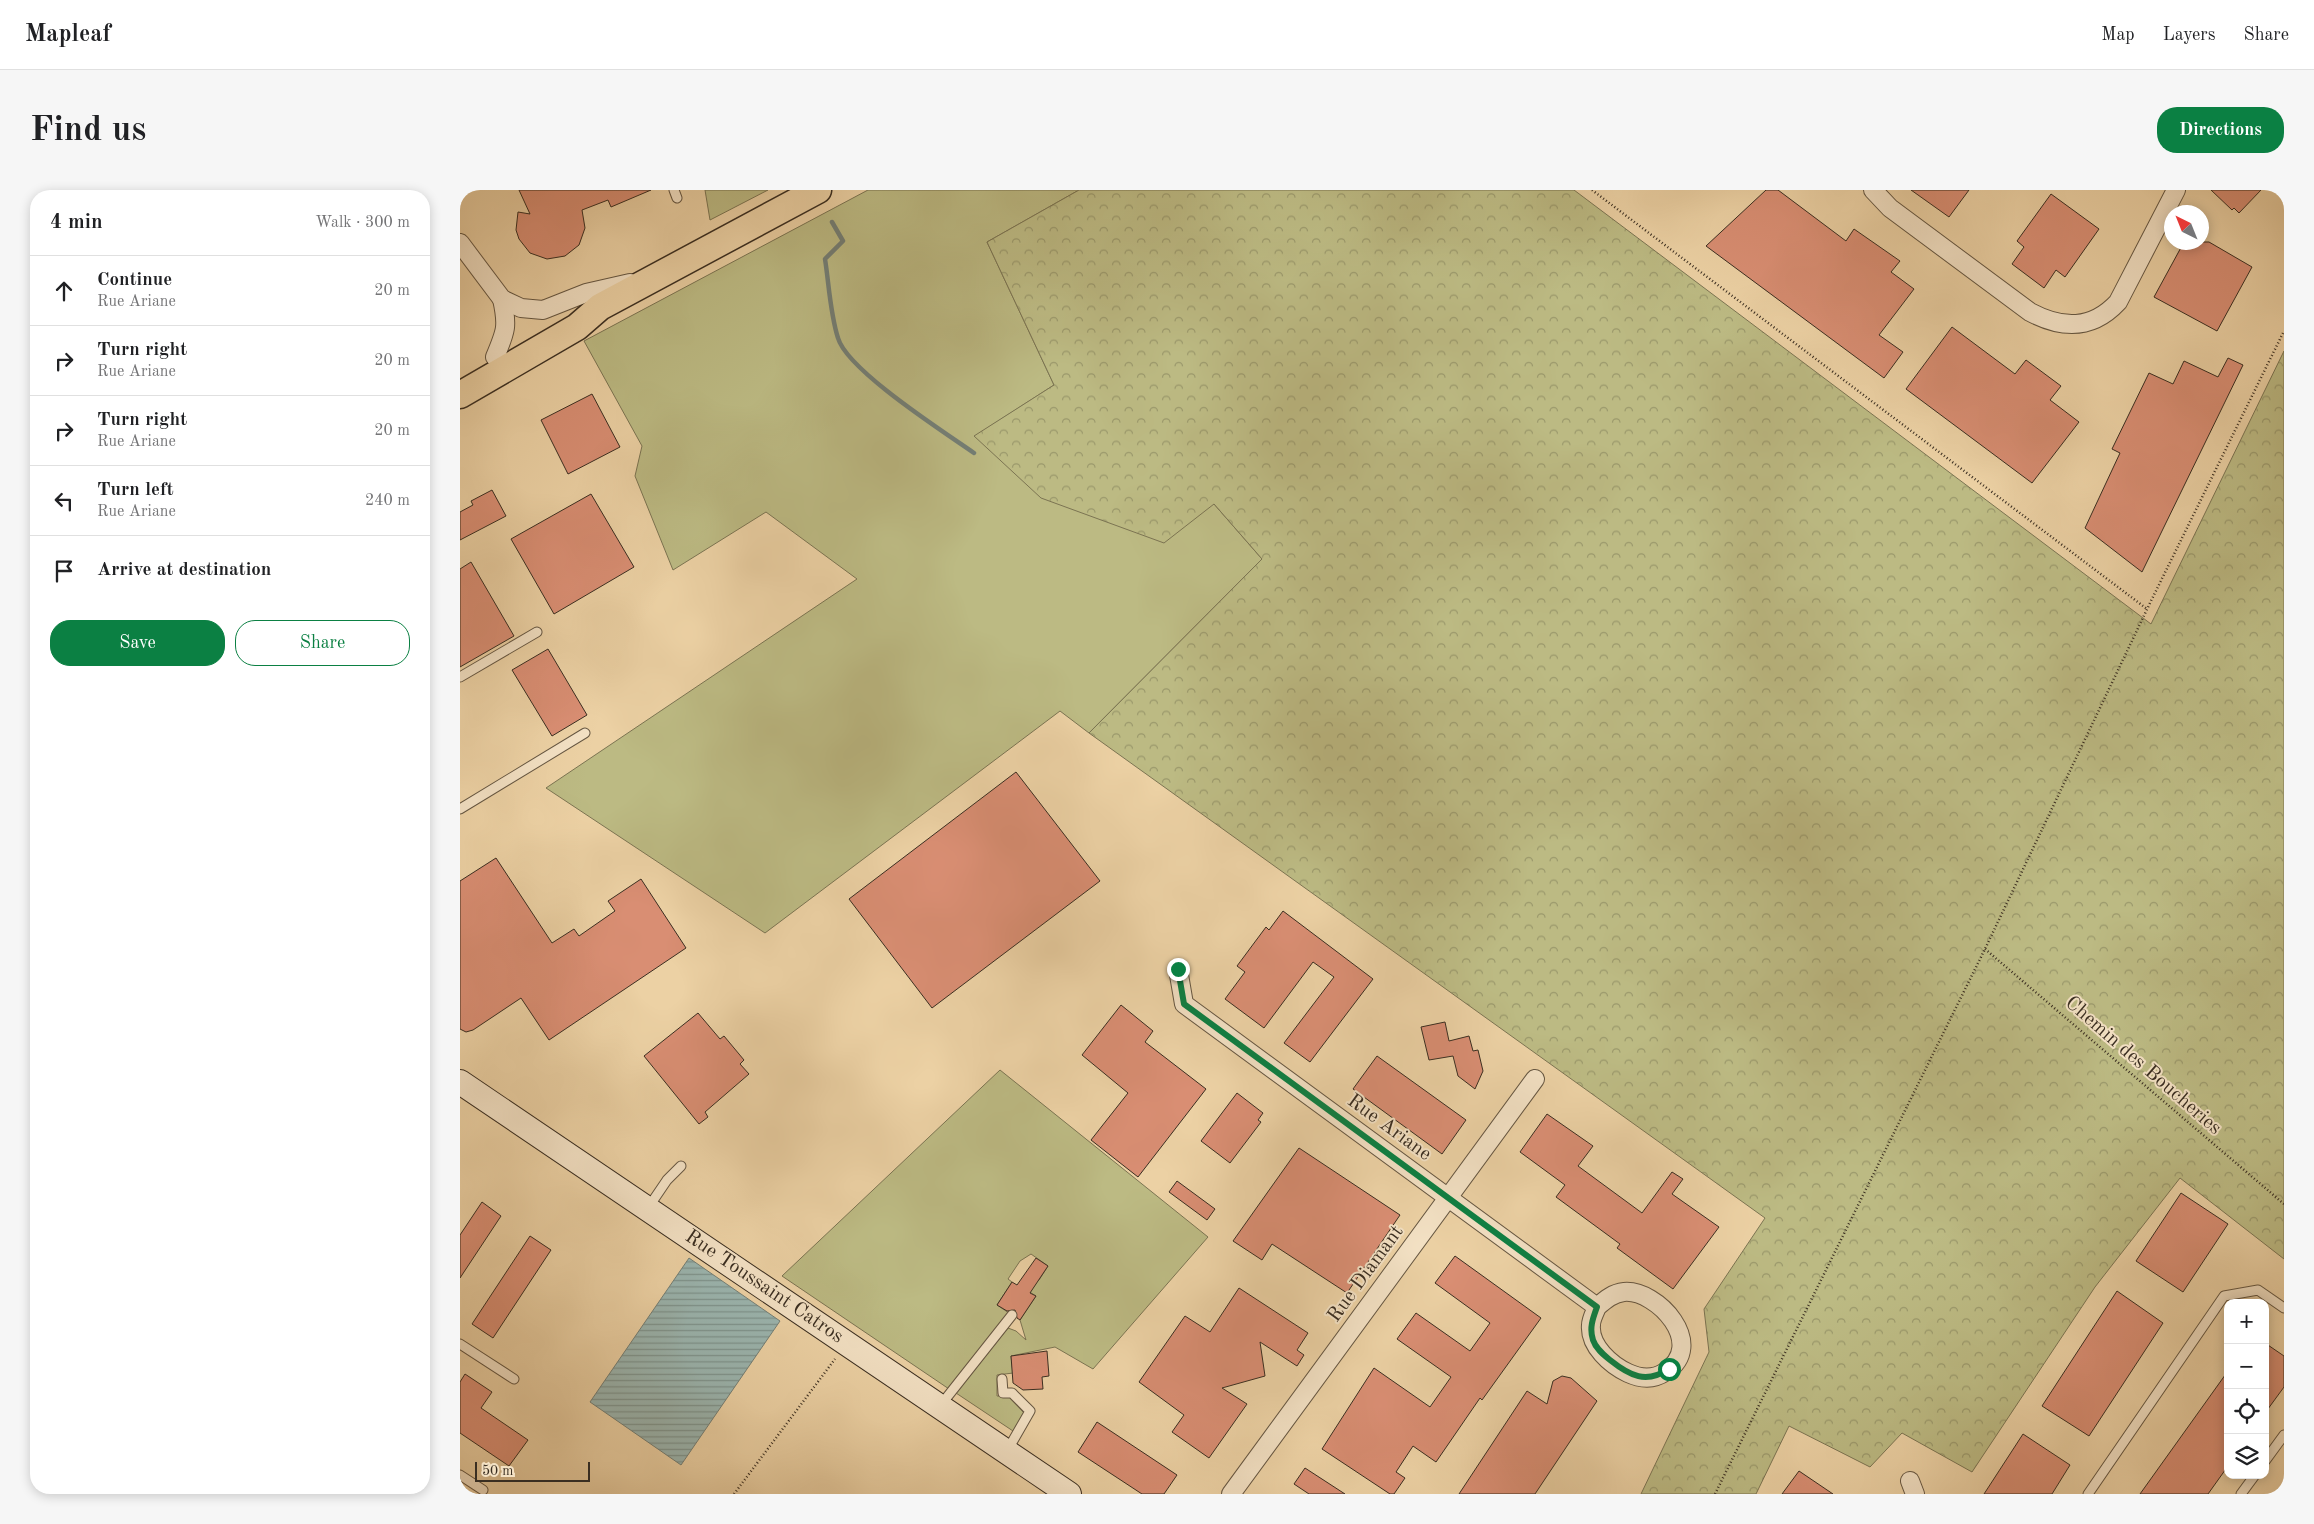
<!DOCTYPE html>
<html lang="en">
<head>
<meta charset="utf-8">
<style>
	body { margin:0; font-family:"Old Standard TT",serif; background:#f6f6f6; color:#202124 }
	.controls { position:absolute; right:15px; bottom:15px; display:grid; overflow:hidden; border-radius:10px; box-shadow:0 2px 12px #0003 }
	.controls button { width:45px; height:45px; display:grid; place-items:center; padding:0; border:0; border-bottom:1px solid #e0e0e0; background:#fff; color:#202124; font:25px sans-serif }
	.compass { position:absolute; left:1704px; top:15px; width:45px; height:45px; border-radius:50%; background:#fff; box-shadow:0 2px 12px #0003; rotate:317deg }
	.scale { position:absolute; left:15px; bottom:12px; width:115px; box-sizing:border-box; padding-left:5px; border:2px solid #3a2e21; border-top:0; font-size:14px; line-height:18px; white-space:nowrap; color:#3a2e21; -webkit-text-stroke:4px #f3e1c4; paint-order:stroke }
	.stop { position:absolute; width:15px; height:15px; margin:-11px; border:4px solid #0b8043; border-radius:50%; background:#fff }
	.stop.end { background:#0b8043; border-color:#fff; box-shadow:0 1px 5px #0008 }
	.list { margin:0; padding:0; list-style:none }
	h2 { display:flex; justify-content:space-between; align-items:center; height:65px; margin:0; padding:0 20px; font-size:21px }
	h2 small { font-size:16px; font-weight:400; color:#757577 }
	.list li { display:grid; grid-template-columns:32px 1fr auto; gap:15px; align-items:center; box-sizing:border-box; height:70px; padding:0 20px; border-top:1px solid #e0e0e0 }
	.list b { display:block; font-size:19px; white-space:nowrap }
	.list p { margin:0; font-size:16px; white-space:nowrap; color:#757577 }
	.list em { font-size:16px; font-style:normal; color:#757577 }
	.actions { display:flex; gap:10px; padding:15px 20px }
	.actions a { flex:1; padding:11px 0; border:1px solid #0b8043; border-radius:20px; text-align:center; font-size:18px; color:#0b8043 }
	.actions .main { background:#0b8043; color:#fff }
	.icon { flex:none; width:28px; height:28px; fill:none; stroke:currentColor; stroke-width:2; stroke-linecap:round; stroke-linejoin:round }
	.map { position:relative; flex:none; width:1824px; height:1304px; overflow:hidden; border-radius:20px }
	header { display:flex; align-items:center; gap:30px; box-sizing:border-box; height:70px; padding:0 25px; background:#fff; border-bottom:1px solid #e0e0e0 }
	header strong { font-size:24px }
	nav { display:flex; gap:28px; margin-inline-start:auto; font-size:18px }
	.intro { display:flex; align-items:center; justify-content:space-between; box-sizing:border-box; height:120px; padding:0 30px }
	h1 { margin:0; font-size:35px }
	.button { padding:12px 22px; border-radius:20px; background:#0b8043; color:#fff; font-size:18px; font-weight:700 }
	main { display:flex; gap:30px; padding:0 30px }
	aside { flex:1; background:#fff; border-radius:20px; box-shadow:0 2px 12px #0003 }
	.map>svg:first-child { display:block }
</style>
</head>
<body>
<header>
<strong>Mapleaf</strong>
<nav><a>Map</a><a>Layers</a><a>Share</a></nav>
</header>
<div class="intro"><h1>Find us</h1><a class="button">Directions</a></div>
<main>
<aside>
<h2>4 min<small>Walk · 300 m</small></h2>
<ul class="list">
<li><svg class="icon" aria-label="ahead" viewBox="0 0 24 24"><path d="M12 20V5M6 11l6-6 6 6"/></svg><div><b>Continue</b><p>Rue Ariane</p></div><em>20 m</em></li>
<li><svg class="icon" aria-label="right" viewBox="0 0 24 24"><path d="M7 20v-9h11M14 6l5 5-5 5"/></svg><div><b>Turn right</b><p>Rue Ariane</p></div><em>20 m</em></li>
<li><svg class="icon" aria-label="right" viewBox="0 0 24 24"><path d="M7 20v-9h11M14 6l5 5-5 5"/></svg><div><b>Turn right</b><p>Rue Ariane</p></div><em>20 m</em></li>
<li><svg class="icon" aria-label="left" viewBox="0 0 24 24"><path d="M17 20v-9H6M10 6l-5 5 5 5"/></svg><div><b>Turn left</b><p>Rue Ariane</p></div><em>240 m</em></li>
<li><svg class="icon" aria-label="arrive" viewBox="0 0 24 24"><path d="M6 21V4h12l-3 4 3 4H6"/></svg><div><b>Arrive at destination</b></div></li>
</ul>
<div class="actions"><a class="main">Save</a><a>Share</a></div>
</aside>
<div class="map">
<svg width="1824" height="1304" viewBox="0 0 1824 1304">
	<defs>
		<pattern id="forest-crowns" width="20" height="18" patternUnits="userSpaceOnUse" patternTransform="scale(1.25)"><rect width="20" height="18" fill="#bcba83"/><path d="M2 6a3 3 0 1 1 6 0M12 15a3 3 0 1 1 6 0" fill="none" stroke="#9a986b"/></pattern>
		<pattern id="water-rules" width="6" height="5" patternUnits="userSpaceOnUse" patternTransform="scale(1.25)"><rect width="6" height="5" fill="#9bb5af"/><path d="M0 2.5h6" fill="none" stroke="#7f948e"/></pattern>
	</defs>
	<rect width="100%" height="100%" fill="#ecd1a4"/>
	<filter id="stains"><feTurbulence type="fractalNoise" baseFrequency=".004" numOctaves="4"/><feColorMatrix values="0 0 0 0 .2 0 0 0 0 .09 0 0 0 0 .02 0 0 0 .5 -.17"/></filter>
	<radialGradient id="worn" r=".72"><stop offset=".6" stop-color="#630" stop-opacity="0"/><stop offset="1" stop-color="#630" stop-opacity=".3"/></radialGradient>
	<g fill="#bcba83" stroke="#7b7452">
		<polygon points="245,0 308,0 250,30"/>
		<polygon points="408,0 619,0 527,52 594,195 515,246 754,314 802,369 629,543 600,521 305,743 86,598 397,389 306,322 213,380 175,286 182,256 124,151"/>
		<polygon points="540,880 748,1047 633,1179 595,1157 551,1166 553,1183 537,1185 537,1206 548,1206 565,1224 553,1241 496,1203 548,1138 556,1141 566,1150 560,1130 576,1106 565,1099 569,1094 579,1090 588,1076 571,1064 560,1071 548,1089 552,1092 537,1115 552,1125 492,1201 322,1086"/>
	</g>
	<polygon fill="url(#forest-crowns)" stroke="#7b7452" points="619,0 1114,0 1691,434 1824,161 1824,1069 1720,988 1635,1097 1512,1282 1442,1243 1410,1277 1329,1236 1296,1304 1181,1304 1249,1162 1244,1119 1305,1028 629,543 802,369 754,314 704,353 581,308 514,246 594,195 527,52"/>
	<polygon fill="url(#water-rules)" stroke="#747f76" points="229,1068 320,1131 221,1275 130,1212"/>
	<g fill="none" stroke-linecap="round" stroke-linejoin="round">
		<path stroke="#747f76" stroke-width="4.5" d="M372 32 383 51 365 69C369 94 370 123 378 148 387 180 484 242 514 263"/>
	</g>
	<g fill="#d98e73" stroke="#3a2e21">
		<polygon points="59,0 191,0 151,17 148,10 122,20 125,38 119,55 105,66 87,69 70,63 59,49 56,40 58,22 70,24"/>
		<polygon points="1306,0 1318,0 1386,51 1394,39 1440,71 1431,82 1454,99 1419,145 1443,162 1424,188 1246,56"/>
		<polygon points="1451,0 1509,0 1489,27"/>
		<polygon points="1751,0 1801,0 1779,23 1774,18 1772,20"/>
		<polygon points="1591,4 1639,39 1605,87 1596,80 1584,98 1552,74 1564,57 1557,51"/>
		<polygon points="1724,52 1749,52 1792,77 1757,141 1694,107"/>
		<polygon points="1492,137 1555,184 1566,170 1601,196 1590,210 1619,232 1572,293 1446,199"/>
		<polygon points="1768,168 1783,175 1682,382 1625,338 1660,263 1652,259 1689,183 1713,194 1724,171 1758,187"/>
		<polygon points="132,204 160,257 108,284 81,230"/>
		<polygon points="32,300 46,326 0,350 0,322 13,315 11,311"/>
		<polygon points="131,304 174,377 94,424 51,349"/>
		<polygon points="11,372 54,446 0,477 0,379"/>
		<polygon points="88,459 127,525 92,546 52,480"/>
		<polygon points="556,582 640,691 472,818 389,709"/>
		<polygon points="36,668 92,753 114,739 119,746 155,721 148,711 181,689 226,758 89,850 61,808 13,840 6,842 0,839 0,691"/>
		<polygon points="823,721 913,789 850,872 824,853 874,787 853,772 804,838 765,809 785,782 777,776 806,737 809,740"/>
		<polygon points="661,815 693,841 685,852 746,899 678,987 631,950 668,903 622,865"/>
		<polygon points="238,823 260,849 264,846 284,870 280,874 289,884 245,922 248,927 239,934 184,866"/>
		<polygon points="985,832 989,851 1009,846 1013,861 1018,860 1023,881 1015,899 998,886 993,866 969,870 961,837"/>
		<polygon points="917,866 1006,930 982,964 893,899"/>
		<polygon points="777,903 803,923 798,930 801,932 770,973 741,951"/>
		<polygon points="1087,924 1133,956 1118,976 1182,1023 1212,982 1223,989 1212,1004 1259,1037 1213,1099 1157,1058 1160,1054 1096,1007 1105,995 1060,962"/>
		<polygon points="839,958 940,1025 887,1103 812,1054 802,1070 773,1051"/>
		<polygon points="717,991 755,1019 747,1030 709,1002"/>
		<polygon points="1721,1003 1768,1034 1723,1102 1676,1071"/>
		<polygon points="22,1012 41,1026 0,1088 0,1045"/>
		<polygon points="70,1046 91,1060 33,1148 12,1134"/>
		<polygon points="995,1066 1081,1128 1022,1210 1020,1208 976,1272 953,1256 936,1282 945,1288 934,1304 930,1304 862,1259 914,1178 970,1217 991,1187 937,1149 956,1123 1010,1161 1030,1133 975,1093"/>
		<polygon points="576,1068 588,1076 570,1103 576,1106 560,1130 557,1128 555,1120 547,1121 537,1115 552,1092 557,1095"/>
		<polygon points="779,1098 848,1143 837,1160 844,1165 837,1176 800,1152 805,1186 762,1198 787,1214 749,1268 712,1242 724,1225 679,1192 725,1126 750,1142"/>
		<polygon points="1657,1101 1703,1133 1629,1246 1582,1216"/>
		<polygon points="1805,1153 1824,1166 1824,1197 1805,1223"/>
		<polygon points="587,1161 589,1186 582,1187 583,1199 563,1200 553,1193 551,1166"/>
		<polygon points="1768,1181 1768,1276 1748,1304 1680,1304"/>
		<polygon points="5,1184 32,1202 21,1218 68,1250 49,1276 0,1243 0,1192"/>
		<polygon points="1102,1186 1111,1188 1137,1211 1075,1304 999,1304 1067,1201 1087,1214 1093,1191"/>
		<polygon points="637,1232 717,1285 704,1304 682,1304 618,1262"/>
		<polygon points="1563,1244 1610,1275 1592,1304 1524,1304"/>
		<polygon points="845,1278 885,1304 849,1304 834,1294"/>
		<polygon points="1339,1281 1373,1304 1322,1304"/>
	</g>
	<g fill="none" stroke-linecap="round" stroke-linejoin="round">
		<g stroke="#665742" stroke-width="11">
			<g id="lane">
				<polyline points="214,0 217,8"/>
				<polyline points="0,487 77,442"/>
				<polyline points="0,619 125,543"/>
				<polyline points="188,1018 207,990 221,976"/>
				<polyline points="0,1154 54,1189"/>
				<polyline points="542,1189 543,1203 552,1203 570,1221 547,1261"/>
				<polyline points="480,1216 552,1125"/>
				<polyline points="1805,1271 1824,1245"/>
				<polyline points="0,1285 23,1300"/>
				<polyline points="1628,1304 1764,1106 1798,1100 1824,1118"/>
				<polyline points="1781,1304 1795,1285"/>
			</g>
		</g>
		<g stroke="#665742" stroke-width="20">
			<g id="street">
				<path d="M1413 0 1430 18 1570 122C1602 139 1632 140 1658 112L1716 0"/>
				<polyline points="0,53 42,109 61,118 83,120 126,103 170,93"/>
				<path d="M35 167C46 141 48 136 42 109"/>
				<path d="M718 779 724 814 1137 1117C1135 1122 1131 1129 1131 1135 1129 1156 1151 1175 1168 1183 1181 1189 1193 1190 1205 1182 1248 1155 1197 1099 1164 1102 1153 1103 1145 1110 1137 1117"/>
				<polyline points="1450,1291 1455,1304"/>
				<polyline points="771,1304 1075,889"/>
			</g>
		</g>
		<g stroke="#3a2e21" stroke-width="26">
			<polyline id="secondary" points="0,892 609,1304"/>
		</g>
		<g stroke="#3a2e21" stroke-width="29">
			<polyline id="primary" points="0,205 117,137 140,117 358,0"/>
		</g>
		<g stroke="#3a2e21" stroke-width="2.5" stroke-dasharray="1 2.5" stroke-linecap="butt">
			<polyline points="1132,0 1687,419"/>
			<polyline points="1525,759 1824,1014"/>
			<polyline points="274,1304 375,1169"/>
			<polyline points="1255,1304 1525,759 1690,413 1824,141"/>
		</g>
		<use href="#lane" stroke="#f3e1c4" stroke-width="9"/>
		<use href="#street" stroke="#f3e1c4" stroke-width="18"/>
		<use href="#secondary" stroke="#f3e1c4" stroke-width="24"/>
		<use href="#primary" stroke="#ecd1a4" stroke-width="26"/>
	</g>
	<g fill="none" stroke-linecap="round" stroke-linejoin="round">
		<path stroke="#0b8043" stroke-width="6" d="M718 779 724 814 1137 1117C1133 1128 1129 1138 1133 1150 1136 1159 1144 1165 1150 1170 1170 1186 1186 1194 1209 1179"/>
	</g>
	<g text-anchor="middle" dominant-baseline="central" stroke-width="4" stroke-linejoin="round" paint-order="stroke">
		<g font-size="20" fill="#3a2e21" stroke="#f3e1c4">
			<text transform="translate(1683 876) rotate(41)">Chemin des Boucheries</text>
			<text transform="translate(929 938) rotate(36)">Rue Ariane</text>
			<text transform="translate(906 1084) rotate(-54)">Rue Diamant</text>
			<text transform="translate(304 1097) rotate(34)">Rue Toussaint Catros</text>
		</g>
	</g>
	<rect width="100%" height="100%" filter="url(#stains)"/>
	<rect width="100%" height="100%" fill="url(#worn)"/>
</svg>
<div class="controls">
<button>+</button>
<button>−</button>
<button><svg class="icon" aria-label="locate" viewBox="0 0 24 24"><circle cx="12" cy="12" r="6"/><path d="M12 2v4M12 18v4M2 12h4M18 12h4"/></svg></button>
<button><svg class="icon" aria-label="layers" viewBox="0 0 24 24"><path d="M12 4l9 5-9 5-9-5zM3 14l9 5 9-5"/></svg></button>
</div>
<svg class="compass" viewBox="-18 -18 36 36"><path d="M0-13l5 13h-10z" fill="#e53935"/><path d="M0 13l5-13h-10z" fill="#757577"/></svg>
<div class="scale">50 m</div>
<div class="stop" style="left:1209px;top:1179px"></div>
<div class="stop end" style="left:718px;top:779px"></div>
</div>
</main>
</body>
</html>
